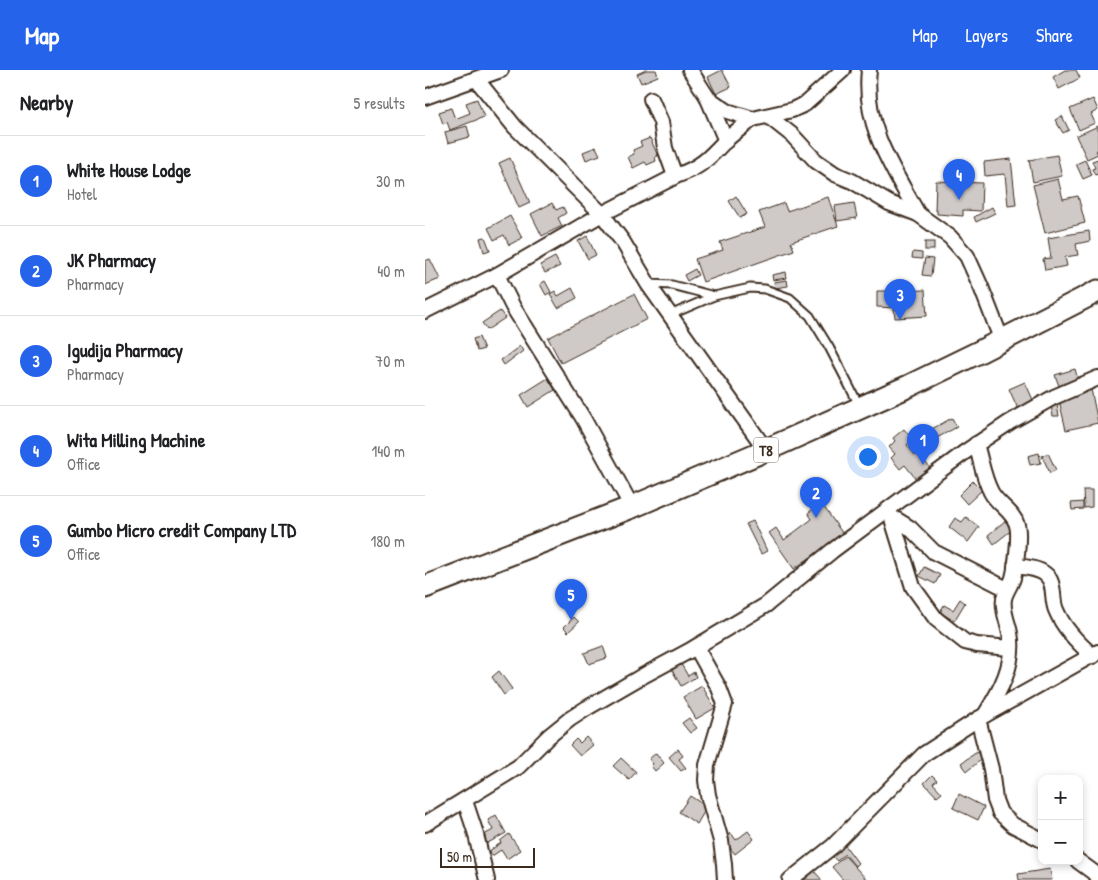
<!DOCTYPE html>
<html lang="en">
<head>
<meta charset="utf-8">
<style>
	body { margin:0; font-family:"Patrick Hand",sans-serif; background:#f2f2f2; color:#202124 }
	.controls { position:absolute; right:15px; bottom:15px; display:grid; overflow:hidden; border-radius:10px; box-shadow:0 2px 8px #0003 }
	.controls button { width:45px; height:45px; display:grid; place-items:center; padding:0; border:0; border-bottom:1px solid #e0e0e0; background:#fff; color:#202124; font:25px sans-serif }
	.scale { position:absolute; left:15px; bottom:12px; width:95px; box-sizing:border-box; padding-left:5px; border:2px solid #3b2a1e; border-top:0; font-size:14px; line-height:18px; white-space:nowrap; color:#3b2a1e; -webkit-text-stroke:4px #fff; paint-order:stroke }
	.you { position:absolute; left:442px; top:386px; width:18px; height:18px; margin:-12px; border:4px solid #fff; border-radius:50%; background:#1a73e8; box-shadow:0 0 0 8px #1a73e833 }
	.badge { display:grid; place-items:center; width:32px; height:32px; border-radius:50%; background:#2563eb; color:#fff; font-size:16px; font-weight:700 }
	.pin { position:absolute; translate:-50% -41px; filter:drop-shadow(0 1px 2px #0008) }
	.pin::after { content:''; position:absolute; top:26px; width:18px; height:15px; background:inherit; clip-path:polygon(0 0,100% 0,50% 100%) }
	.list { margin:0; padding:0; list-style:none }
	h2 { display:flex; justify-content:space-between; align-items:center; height:65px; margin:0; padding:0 20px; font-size:21px }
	h2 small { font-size:16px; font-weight:400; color:#757577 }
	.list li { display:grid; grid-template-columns:32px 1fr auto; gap:15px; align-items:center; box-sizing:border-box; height:90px; padding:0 20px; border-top:1px solid #e0e0e0 }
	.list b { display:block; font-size:19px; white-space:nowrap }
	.list p { margin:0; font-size:16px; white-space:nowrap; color:#757577 }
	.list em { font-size:16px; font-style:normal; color:#757577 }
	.map { position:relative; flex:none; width:673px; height:810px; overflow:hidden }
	header { display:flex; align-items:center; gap:30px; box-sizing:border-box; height:70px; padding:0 25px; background:#2563eb; color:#fff }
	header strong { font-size:24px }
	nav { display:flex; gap:28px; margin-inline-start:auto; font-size:18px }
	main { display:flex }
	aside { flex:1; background:#fff }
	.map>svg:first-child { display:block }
</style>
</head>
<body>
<header>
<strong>Map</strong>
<nav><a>Map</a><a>Layers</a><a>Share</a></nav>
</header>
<main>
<aside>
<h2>Nearby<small>5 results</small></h2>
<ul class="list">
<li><span class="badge">1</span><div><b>White House Lodge</b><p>Hotel</p></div><em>30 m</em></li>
<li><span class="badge">2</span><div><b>JK Pharmacy</b><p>Pharmacy</p></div><em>40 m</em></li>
<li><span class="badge">3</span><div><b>Igudija Pharmacy</b><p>Pharmacy</p></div><em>70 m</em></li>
<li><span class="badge">4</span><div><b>Wita Milling Machine</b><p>Office</p></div><em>140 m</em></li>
<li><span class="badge">5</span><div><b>Gumbo Micro credit Company LTD</b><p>Office</p></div><em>180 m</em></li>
</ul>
</aside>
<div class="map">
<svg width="673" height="810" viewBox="0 0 673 810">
	<rect width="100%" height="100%" fill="#fff"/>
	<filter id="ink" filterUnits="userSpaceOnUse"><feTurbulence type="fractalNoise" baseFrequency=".02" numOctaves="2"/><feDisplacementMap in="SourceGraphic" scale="10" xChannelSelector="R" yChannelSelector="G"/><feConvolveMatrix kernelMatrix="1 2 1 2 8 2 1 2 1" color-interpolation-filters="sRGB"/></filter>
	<g filter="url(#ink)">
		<g fill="#cfcac7" stroke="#3b2a1e">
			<polygon points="221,0 231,0 233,6 216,13 212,4"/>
			<polygon points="297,0 306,17 291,24 283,7"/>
			<polygon points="640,0 651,0 655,8 634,19 628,7"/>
			<polygon points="52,29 59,47 25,60 22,52 18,54 14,42 26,38 30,49 45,43 41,33"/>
			<polygon points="668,29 673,40 666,44 670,53 654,60 645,39"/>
			<polygon points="637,46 644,60 638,63 630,50"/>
			<polygon points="42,56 45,67 23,73 20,62"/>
			<polygon points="673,56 673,80 671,81 673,84 662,89 651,66"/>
			<polygon points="225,68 233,86 230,87 231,91 222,95 220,92 208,98 203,87 209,84 208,80 217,76 215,72"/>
			<polygon points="171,77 175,85 161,90 158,82"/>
			<polygon points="632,85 637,106 608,112 604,90"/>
			<polygon points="85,88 105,133 94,138 74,93"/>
			<polygon points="586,89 591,135 583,136 580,104 560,106 559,92"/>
			<polygon points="673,89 673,104 670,105 667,99 670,98 667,91"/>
			<polygon points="660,90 667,105 658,109 651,94"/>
			<polygon points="633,109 638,129 653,126 660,153 620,163 608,115"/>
			<polygon points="511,111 557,113 556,141 538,140 538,146 512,144 512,140 510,140"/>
			<polygon points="311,126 322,144 315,148 304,131"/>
			<polygon points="403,127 413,156 366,172 369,180 278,212 270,189 298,180 295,172 340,157 334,142 359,133 362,141"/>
			<polygon points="127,133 131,140 138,137 141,143 133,148 137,156 117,166 106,144"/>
			<polygon points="429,133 432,148 412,151 410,136"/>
			<polygon points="567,137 570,143 551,152 549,147"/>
			<polygon points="85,146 97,168 84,175 79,165 69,170 63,158"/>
			<polygon points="664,161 665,171 651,174 653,185 640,187 642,196 620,200 618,189 626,188 623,168"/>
			<polygon points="162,166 171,185 163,189 153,171"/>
			<polygon points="60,167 65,180 59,182 55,168"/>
			<rect x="500" y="172" width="9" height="8"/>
			<polygon points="488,182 497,183 497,189 487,188"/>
			<polygon points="130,187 135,196 120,203 115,195"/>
			<polygon points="500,188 508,189 506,206 497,205"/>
			<polygon points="5,189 15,209 0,215 0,191"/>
			<polygon points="270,199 273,205 262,211 259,205"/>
			<polygon points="361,202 362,208 348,210 347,205"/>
			<polygon points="362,210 363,216 350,218 349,212"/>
			<polygon points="120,211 126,222 121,225 115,214"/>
			<polygon points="147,218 152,228 133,238 125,224 130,221 133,226"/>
			<polygon points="500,220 502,246 470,248 469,239 475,238 474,221"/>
			<polygon points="452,221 471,221 471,238 452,237"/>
			<polygon points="209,224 222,249 136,293 123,268"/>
			<polygon points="75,241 80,248 62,260 57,253"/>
			<polygon points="54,267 59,279 52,281 48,269"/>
			<polygon points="95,276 98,281 79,295 76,290"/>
			<polygon points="650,299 653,310 634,316 630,305"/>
			<polygon points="123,308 130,320 103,337 96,325"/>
			<polygon points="600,312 609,332 593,339 584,319"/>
			<polygon points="666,319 673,353 641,360 633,326"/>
			<polygon points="632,335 634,346 628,346 626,336"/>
			<polygon points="527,348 532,357 497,376 492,367"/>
			<polygon points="479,359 488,370 482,375 490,385 492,382 505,398 491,409 480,395 475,399 466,388 470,384 464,377 470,371 468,368"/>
			<polygon points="614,383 616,393 605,395 603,386"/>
			<polygon points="623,383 631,400 625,403 617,386"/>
			<polygon points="548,411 557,420 542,434 534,425"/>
			<polygon points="658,420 667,420 667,437 659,438"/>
			<polygon points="658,432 658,439 647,440 646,433"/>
			<polygon points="396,433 418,464 369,499 344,463 351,458 359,470 387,449 383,443"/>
			<polygon points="541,447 554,457 543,472 524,457 530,448 537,452"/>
			<polygon points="581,450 588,459 569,474 563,465"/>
			<polygon points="328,451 342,481 336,484 321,454"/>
			<polygon points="499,497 515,505 510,514 494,506"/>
			<polygon points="535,529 540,533 529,551 515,542 519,535 528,540"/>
			<polygon points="149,547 154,552 143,562 139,557"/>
			<polygon points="178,576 182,588 164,594 159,583"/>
			<polygon points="256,594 263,606 269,602 271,607 256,616 247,600"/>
			<polygon points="74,601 87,619 79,625 67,607"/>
			<polygon points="277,616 290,638 271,649 258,627"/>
			<polygon points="264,648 272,658 265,663 257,653"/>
			<polygon points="161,667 168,675 155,686 145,675 151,669 155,673"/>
			<polygon points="253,679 258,686 254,689 261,698 256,701 244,687"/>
			<polygon points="552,682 557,689 542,701 536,693"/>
			<polygon points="231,683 239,693 230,701 226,696 228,694 224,689"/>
			<polygon points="196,688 211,702 204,710 188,696"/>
			<polygon points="507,705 512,710 508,713 517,723 512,727 499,713"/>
			<polygon points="534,724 559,737 553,750 528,738"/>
			<polygon points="265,726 282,737 272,754 254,742"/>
			<polygon points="71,745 81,763 61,774 57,766 68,760 63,750"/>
			<polygon points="323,761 329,769 310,784 298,769 306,763 311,770"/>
			<polygon points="84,764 95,780 82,789 76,780 67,786 64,781 76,773 75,771"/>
			<polygon points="419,774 433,793 430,796 420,784 412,791 406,785"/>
			<polygon points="420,786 442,810 418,810 407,797"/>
			<polygon points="625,799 627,810 594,810 593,804"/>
			<polygon points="389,801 397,810 379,810"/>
		</g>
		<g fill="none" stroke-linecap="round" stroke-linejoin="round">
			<g stroke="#3b2a1e" stroke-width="11">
				<g id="service">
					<polyline points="224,214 247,215 289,226"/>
					<polyline points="245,245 289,226 325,218 340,219 365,228 385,246 404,277 434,335"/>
				</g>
			</g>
			<g stroke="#3b2a1e" stroke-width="18">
				<g id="minor">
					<polyline points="265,0 283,28 302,41 328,49 367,40 380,34 418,0"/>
					<path d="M444 0C438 56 467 97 493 144"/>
					<polyline points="52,10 90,57 177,144 198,172 223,214 245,245 341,380"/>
					<polyline points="0,27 76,0"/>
					<polyline points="226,29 236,52 240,78 250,106"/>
					<polyline points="283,29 301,71"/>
					<polyline points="343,46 367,65 391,91 410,104 427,111 464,133 493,144 525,167 542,186 556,217 577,271"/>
					<polyline points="72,205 88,237 158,348 207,437"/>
					<path d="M0 241 72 205 177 144 253 105C275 98 285 87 300 71 308 63 319 56 328 49"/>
					<path d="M551 374C556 390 558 407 566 422 572 434 588 441 592 455 595 465 591 497 588 508 586 515 580 522 579 529 577 541 583 552 585 563 591 593 575 621 560 645"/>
					<polyline points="464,439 488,517 511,549 540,572 552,575 585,578"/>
					<polyline points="468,449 472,450 485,458 509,482 582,519"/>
					<path d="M590 496C599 497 613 498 620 504 631 512 626 529 631 540 638 557 654 574 668 586"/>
					<polyline points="271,577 294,618 300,634 282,695 281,710 283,725 296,771 299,794 300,810"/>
					<polyline points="553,649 566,699 570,730 575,743 588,755 617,770"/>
					<polyline points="40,731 50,761 62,810"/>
					<polyline points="0,754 93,697 124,666 145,649 162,638 214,608 264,581 341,535 407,481 540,382 585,352 629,327 673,308"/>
					<polyline points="653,791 668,802 673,808"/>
					<polyline points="365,810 408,776 499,684 553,649 673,582"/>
				</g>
			</g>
			<g stroke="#3b2a1e" stroke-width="25">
				<polyline id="primary" points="0,517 207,437 341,380 484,316 554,282 673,221"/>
			</g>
			<use href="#service" stroke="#fff" stroke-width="7"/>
			<use href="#minor" stroke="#fff" stroke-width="14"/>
			<use href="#primary" stroke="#fff" stroke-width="21"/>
		</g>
	</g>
	<g text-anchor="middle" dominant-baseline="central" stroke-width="4.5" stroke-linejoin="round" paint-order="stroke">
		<rect fill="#fff" stroke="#766a62" stroke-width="1" x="328.5" y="367.5" width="25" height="25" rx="4"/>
		<g font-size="15" font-weight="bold" fill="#3b2a1e">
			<text x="341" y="380">T8</text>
		</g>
	</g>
</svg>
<div class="controls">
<button>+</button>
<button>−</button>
</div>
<div class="scale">50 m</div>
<div class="you"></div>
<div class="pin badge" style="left:498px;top:395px">1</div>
<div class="pin badge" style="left:391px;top:448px">2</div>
<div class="pin badge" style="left:475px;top:250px">3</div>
<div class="pin badge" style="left:534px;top:130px">4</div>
<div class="pin badge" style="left:146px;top:550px">5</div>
</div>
</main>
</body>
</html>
